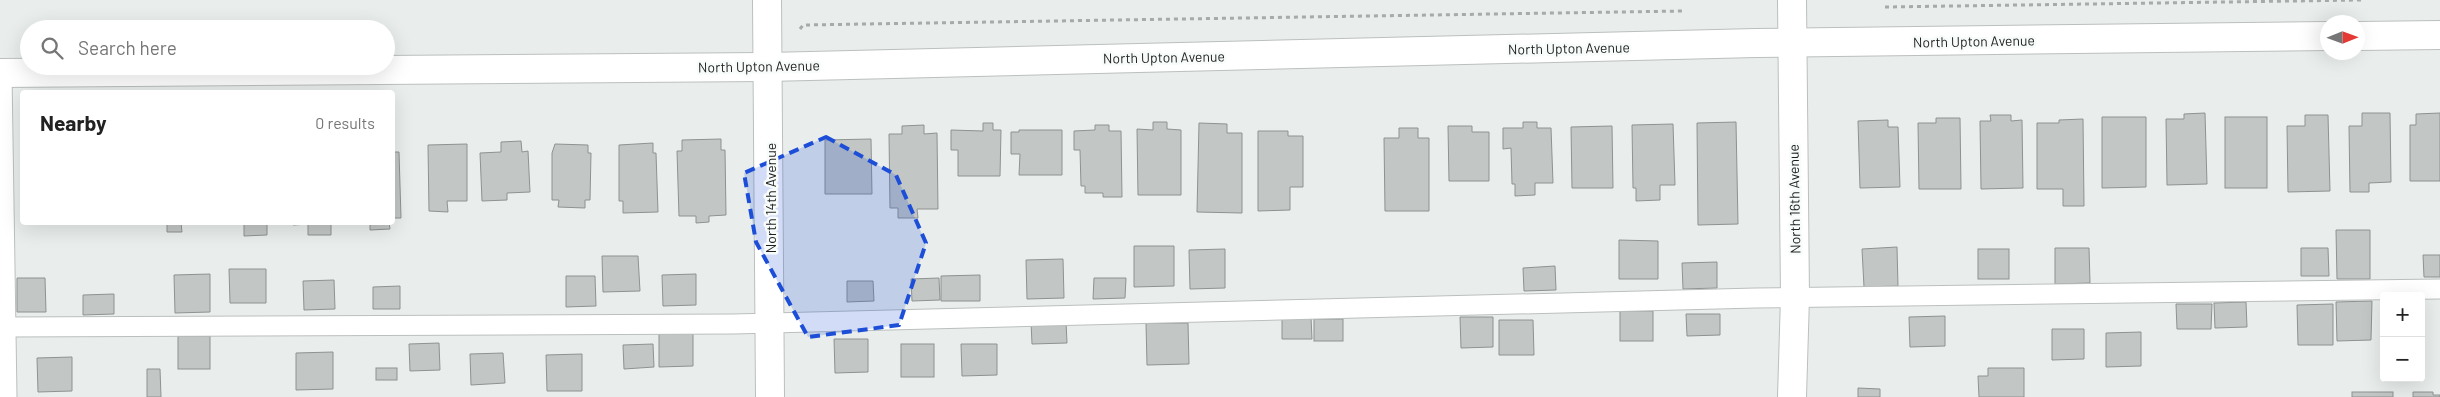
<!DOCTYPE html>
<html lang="en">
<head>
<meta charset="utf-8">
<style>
	body { margin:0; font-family:Barlow,sans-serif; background:#f6f6f6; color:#222 }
	.controls { position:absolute; right:15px; bottom:15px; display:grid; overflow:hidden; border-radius:5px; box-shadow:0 5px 20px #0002 }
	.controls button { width:45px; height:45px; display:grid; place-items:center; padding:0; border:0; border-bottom:1px solid #e0e0e0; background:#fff; color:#222; font:25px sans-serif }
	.compass { position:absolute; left:2320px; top:15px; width:45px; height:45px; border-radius:50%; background:#fff; box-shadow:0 5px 20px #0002; rotate:89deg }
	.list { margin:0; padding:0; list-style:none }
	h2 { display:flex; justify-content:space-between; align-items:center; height:65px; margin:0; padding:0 20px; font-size:21px }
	h2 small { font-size:16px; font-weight:400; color:#767676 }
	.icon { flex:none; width:28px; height:28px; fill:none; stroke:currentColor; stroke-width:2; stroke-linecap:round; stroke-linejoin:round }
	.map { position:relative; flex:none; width:2440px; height:397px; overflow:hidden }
	.search { position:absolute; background:#fff; box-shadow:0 5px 20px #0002; left:20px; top:20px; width:375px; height:55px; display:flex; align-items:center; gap:12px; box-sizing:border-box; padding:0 18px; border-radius:28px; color:#767676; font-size:19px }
	.panel { position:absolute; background:#fff; box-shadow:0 5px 20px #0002; left:20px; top:90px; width:375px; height:135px; border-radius:5px }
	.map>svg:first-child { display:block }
</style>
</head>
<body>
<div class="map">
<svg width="2440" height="397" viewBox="0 0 2440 397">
	<rect width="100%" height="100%" fill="#e9eeec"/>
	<g fill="#c2c6c4" stroke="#8e9290">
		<polygon points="2205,113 2207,184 2167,185 2166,119 2184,119 2184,114"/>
		<polygon points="2362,113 2390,113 2391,182 2369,183 2369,192 2350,192 2349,126 2362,126"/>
		<polygon points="2440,113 2440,181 2410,181 2410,125 2416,125 2416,114"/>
		<polygon points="1990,115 2011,115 2011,121 2022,120 2023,188 1981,189 1980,121 1991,121"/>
		<polygon points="2305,115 2328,115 2330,191 2288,192 2287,126 2305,126"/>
		<polygon points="2102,117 2146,117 2146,187 2102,188"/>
		<rect x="2225" y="117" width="42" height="71"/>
		<polygon points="1936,118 1960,118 1961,189 1919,189 1918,123 1936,123"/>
		<polygon points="2083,119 2084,206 2063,206 2063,189 2037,189 2037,123 2059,123 2059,120"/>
		<polygon points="1888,120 1888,127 1898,127 1900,187 1860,188 1858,121"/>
		<polygon points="1153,122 1167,122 1167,129 1181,130 1181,195 1138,195 1137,129 1153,130"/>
		<polygon points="1523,122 1537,122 1537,128 1551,128 1553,183 1535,183 1535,195 1515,196 1515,184 1512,184 1511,148 1503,149 1503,128 1523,128"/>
		<polygon points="1736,122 1738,224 1698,225 1697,123"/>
		<polygon points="983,123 993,123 993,130 1001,130 1000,176 958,176 958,150 951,150 951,130 983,131"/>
		<polygon points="1199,123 1227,124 1227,133 1242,133 1242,213 1197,212"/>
		<polygon points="1673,124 1675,185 1660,185 1660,200 1636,201 1636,188 1633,188 1632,125"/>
		<polygon points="924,125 924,134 937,133 938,209 917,209 918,218 898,218 898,208 890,208 889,134 902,134 902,126"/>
		<polygon points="1095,125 1109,125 1109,131 1121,131 1122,197 1103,197 1103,193 1085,193 1085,186 1081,186 1080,150 1074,150 1074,131 1095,130"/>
		<polygon points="1448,126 1472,126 1472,132 1489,132 1489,181 1449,181"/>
		<polygon points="1612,126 1613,188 1572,188 1571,127"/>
		<polygon points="1399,128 1418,128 1418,138 1429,138 1429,211 1385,211 1384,138 1399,138"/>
		<polygon points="1019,130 1062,130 1062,175 1019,175 1020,154 1011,154 1011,132 1019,132"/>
		<polygon points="1258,131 1288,131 1288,136 1303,136 1303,187 1290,187 1290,210 1258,211"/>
		<polygon points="721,139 721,150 725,150 726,215 709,216 709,222 696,223 696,216 679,216 677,151 682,151 682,140"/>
		<polygon points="871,139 872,194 825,194 825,140"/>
		<polygon points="521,141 522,152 528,151 530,192 507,193 507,200 482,201 480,153 501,152 501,142"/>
		<polygon points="653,143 653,153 656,153 658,212 623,213 623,201 619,201 619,145"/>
		<polygon points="467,144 467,201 447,201 448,212 429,211 428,145"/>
		<polygon points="555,144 588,145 588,153 591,153 590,200 585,200 585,208 558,207 559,200 552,200 552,153"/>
		<polygon points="392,152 399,152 401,218 392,218"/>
		<polygon points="204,222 181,223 182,232 167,232 167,223 162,223"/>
		<polygon points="228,222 272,222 272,223 267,223 267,235 244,236 244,223"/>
		<polygon points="293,222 337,222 337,223 331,223 331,235 308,235 308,224 293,225"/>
		<polygon points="370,222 389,222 390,229 370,230"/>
		<polygon points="2336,230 2370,230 2370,279 2337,279"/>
		<polygon points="1619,240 1658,241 1658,279 1619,279"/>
		<polygon points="1134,246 1174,246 1174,286 1134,287"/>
		<polygon points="1897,247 1898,286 1864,287 1862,249"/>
		<polygon points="2055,248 2089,248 2090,283 2055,284"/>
		<polygon points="2301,248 2328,248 2329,276 2301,276"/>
		<polygon points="1225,249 1225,288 1190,289 1189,250"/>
		<rect x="1978" y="249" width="31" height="30"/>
		<polygon points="2423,255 2440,255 2440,277 2424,277"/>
		<polygon points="602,256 638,256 640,291 603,292"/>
		<polygon points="1063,259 1064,298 1027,299 1026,260"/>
		<polygon points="1717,262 1717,288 1683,289 1682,263"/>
		<polygon points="1555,266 1556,290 1524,291 1523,268"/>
		<polygon points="229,269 266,269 266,303 230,303"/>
		<polygon points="210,274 210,312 175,313 174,275"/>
		<polygon points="696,274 696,305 663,306 662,275"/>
		<polygon points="980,275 980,301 941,301 941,276"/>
		<polygon points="566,276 595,276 596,306 566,307"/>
		<polygon points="17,278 45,278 46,312 17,312"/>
		<polygon points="939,278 940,300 912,301 911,279"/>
		<polygon points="1094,278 1126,278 1125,298 1093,299"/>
		<polygon points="334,280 335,309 304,310 303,281"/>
		<polygon points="847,281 873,281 874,301 847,302"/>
		<polygon points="400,286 400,309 373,309 373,287"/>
		<polygon points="114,294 114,314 83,315 83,295"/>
		<polygon points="2372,301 2371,340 2337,341 2336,302"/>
		<polygon points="2246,302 2247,327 2215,328 2214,303"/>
		<polygon points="2176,304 2212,304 2211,329 2177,329"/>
		<polygon points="2333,304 2333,345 2298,345 2297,305"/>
		<rect x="1620" y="311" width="33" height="30"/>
		<polygon points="1686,314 1720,314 1720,335 1687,336"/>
		<polygon points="1945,316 1945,346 1910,347 1909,317"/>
		<polygon points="1282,317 1311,317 1312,339 1282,339"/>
		<polygon points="1460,317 1493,317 1493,347 1461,348"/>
		<rect x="1314" y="319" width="29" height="22"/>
		<polygon points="1499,320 1533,320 1534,355 1499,355"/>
		<polygon points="1066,321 1067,343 1032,344 1031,322"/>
		<polygon points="1146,323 1188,323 1189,364 1147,365"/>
		<polygon points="2052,329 2084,329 2084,359 2052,360"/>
		<polygon points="659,332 693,332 693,366 659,367"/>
		<polygon points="2141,332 2141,366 2106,367 2106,333"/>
		<rect x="178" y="336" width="32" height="33"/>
		<polygon points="834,339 868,339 868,372 835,373"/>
		<polygon points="439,343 440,370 410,371 409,344"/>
		<polygon points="653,344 654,367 624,369 623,345"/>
		<rect x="901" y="344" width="33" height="33"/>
		<polygon points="961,344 997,344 997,375 962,376"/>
		<polygon points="333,352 333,389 296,390 296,353"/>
		<polygon points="503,353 505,383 471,385 470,354"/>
		<polygon points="582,354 582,391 547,391 546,355"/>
		<polygon points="72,357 72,391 38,392 37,358"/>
		<rect x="376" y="368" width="21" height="12"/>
		<polygon points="1988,368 2024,368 2024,397 1979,397 1978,376 1988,376"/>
		<polygon points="147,369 160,369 161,397 147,397"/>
		<polygon points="1858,388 1880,389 1880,397 1858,397"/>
		<rect x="2352" y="392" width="41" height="5"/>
		<polygon points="2413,392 2433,392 2433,395 2440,395 2440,397 2413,397"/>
	</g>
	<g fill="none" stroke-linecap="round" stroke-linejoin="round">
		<g stroke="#bbbfbd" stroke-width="21">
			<g id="service">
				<polyline points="2,73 7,397"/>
				<polyline points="7,327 733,324 1756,298 2440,289"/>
			</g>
		</g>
		<g stroke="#bbbfbd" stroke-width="30">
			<g id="minor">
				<polyline points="767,0 770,397"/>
				<polyline points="2358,36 2440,35"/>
				<polyline points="0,73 768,67 1756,43 2328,36"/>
				<polyline points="1792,397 1795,297 1792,0"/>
			</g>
		</g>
		<g stroke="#a6aaa9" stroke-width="3" stroke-dasharray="4 4" stroke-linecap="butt">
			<polyline points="1885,7 2361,0"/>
			<polyline points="800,29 803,25 1682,11"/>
		</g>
		<use href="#service" stroke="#fff" stroke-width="19"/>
		<use href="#minor" stroke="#fff" stroke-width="28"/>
	</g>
	<path fill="#1d4ed8" fill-opacity="0.2" stroke="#1d4ed8" stroke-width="4" stroke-dasharray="10 6" stroke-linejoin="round" d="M826 137 896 175 926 243 899 325 808 337 756 242 744 173Z"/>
	<g text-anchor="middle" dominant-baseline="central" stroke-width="5" stroke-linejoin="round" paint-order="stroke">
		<g font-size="14" fill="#1e201f" stroke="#f7fbf9">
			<text transform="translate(1974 41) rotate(-1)">North Upton Avenue</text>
			<text transform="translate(1569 48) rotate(-1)">North Upton Avenue</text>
			<text transform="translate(1164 57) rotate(-1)">North Upton Avenue</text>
			<text transform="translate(759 66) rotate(-1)">North Upton Avenue</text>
			<text transform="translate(770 198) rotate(-90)">North 14th Avenue</text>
			<text transform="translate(1794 199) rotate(-91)">North 16th Avenue</text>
		</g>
	</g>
</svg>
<div class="controls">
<button>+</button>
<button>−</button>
</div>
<svg class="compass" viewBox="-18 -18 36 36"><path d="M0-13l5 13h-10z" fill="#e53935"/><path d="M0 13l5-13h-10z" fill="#767676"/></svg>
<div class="search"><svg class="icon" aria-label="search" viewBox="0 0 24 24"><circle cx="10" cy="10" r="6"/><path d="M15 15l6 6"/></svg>Search here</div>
<section class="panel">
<h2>Nearby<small>0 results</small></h2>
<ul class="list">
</ul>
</section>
</div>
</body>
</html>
